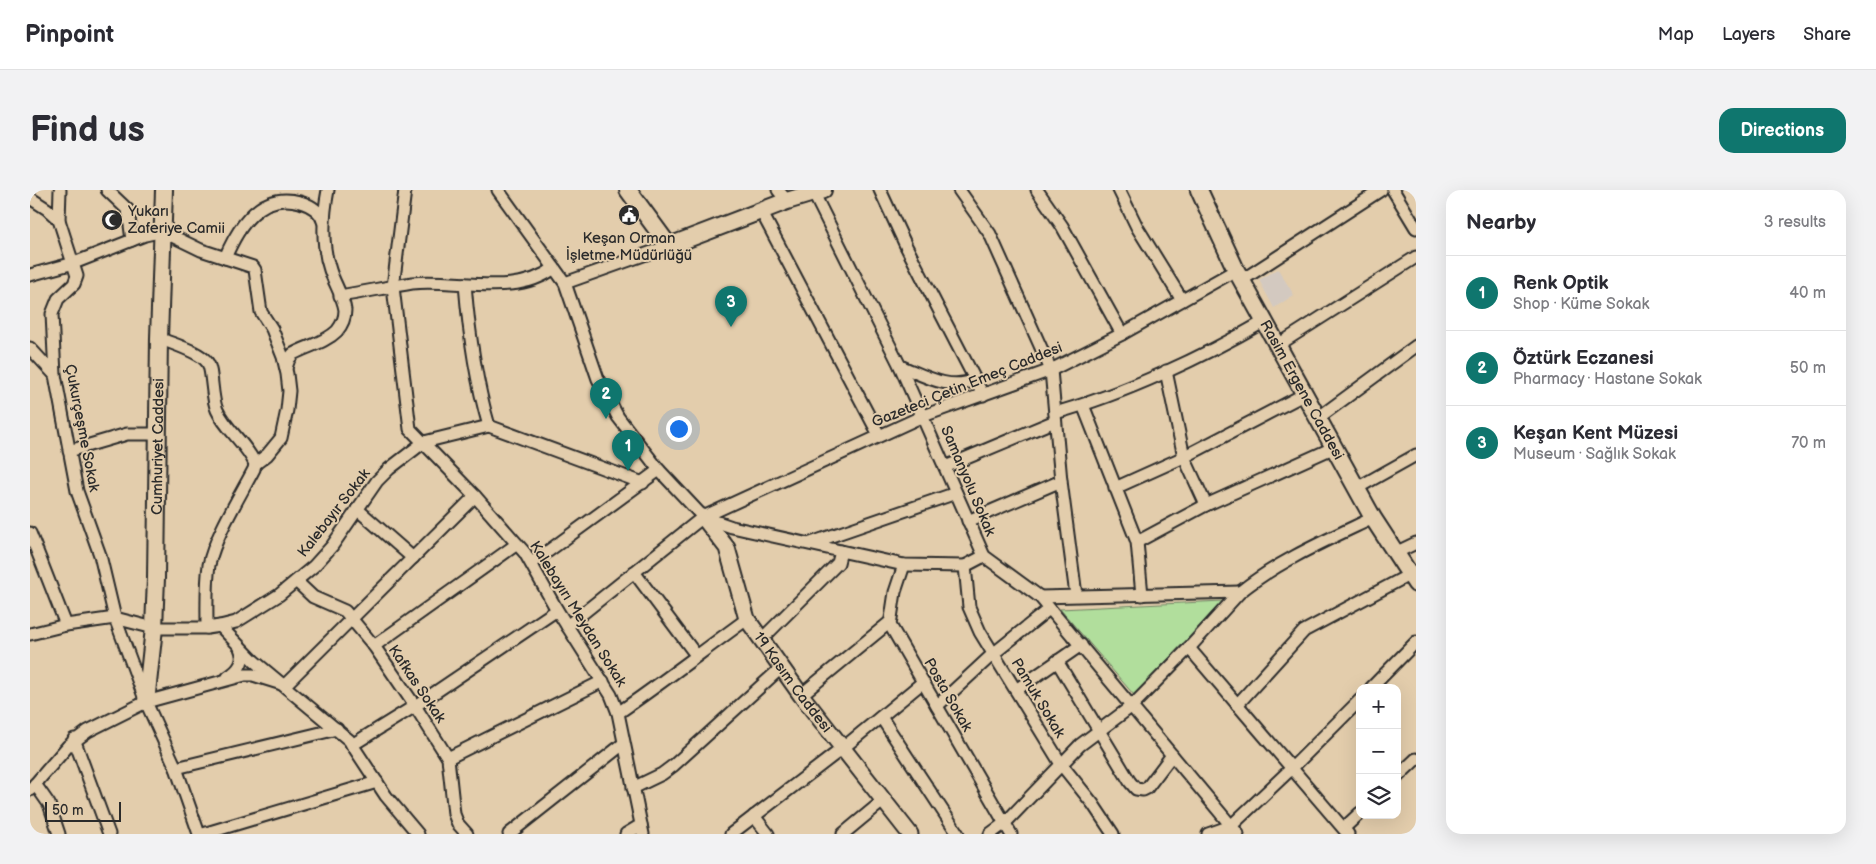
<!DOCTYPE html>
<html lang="en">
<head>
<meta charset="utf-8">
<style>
	body { margin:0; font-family:"Balsamiq Sans",sans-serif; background:#f2f2f3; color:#2b2b33 }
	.controls { position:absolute; right:15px; bottom:15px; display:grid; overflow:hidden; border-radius:10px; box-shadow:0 5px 20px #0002 }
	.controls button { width:45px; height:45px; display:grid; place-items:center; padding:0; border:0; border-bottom:1px solid #e1e1e2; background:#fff; color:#2b2b33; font:25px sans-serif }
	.scale { position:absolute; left:15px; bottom:12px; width:76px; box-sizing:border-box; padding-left:5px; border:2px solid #2b2b2b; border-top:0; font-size:14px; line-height:18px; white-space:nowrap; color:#2b2b2b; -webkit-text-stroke:4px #e3cdac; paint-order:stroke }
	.you { position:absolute; left:648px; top:238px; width:18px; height:18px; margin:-12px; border:4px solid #fff; border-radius:50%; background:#1a73e8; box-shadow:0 0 0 8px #1a73e833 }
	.badge { display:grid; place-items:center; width:32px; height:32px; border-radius:50%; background:#0f766e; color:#fff; font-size:16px; font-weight:700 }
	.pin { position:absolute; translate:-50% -41px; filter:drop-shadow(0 1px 2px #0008) }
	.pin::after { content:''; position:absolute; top:26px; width:18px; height:15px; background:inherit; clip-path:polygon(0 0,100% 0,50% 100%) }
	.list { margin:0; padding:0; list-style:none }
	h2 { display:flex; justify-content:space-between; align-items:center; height:65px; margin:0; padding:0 20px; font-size:21px }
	h2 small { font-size:16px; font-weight:400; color:#7c7c81 }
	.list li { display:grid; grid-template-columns:32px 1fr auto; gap:15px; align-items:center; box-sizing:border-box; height:75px; padding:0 20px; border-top:1px solid #e1e1e2 }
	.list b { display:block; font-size:19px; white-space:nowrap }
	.list p { margin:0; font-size:16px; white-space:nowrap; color:#7c7c81 }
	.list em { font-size:16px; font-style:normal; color:#7c7c81 }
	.icon { flex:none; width:28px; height:28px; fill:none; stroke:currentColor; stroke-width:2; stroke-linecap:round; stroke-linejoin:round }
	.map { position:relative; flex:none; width:1386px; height:644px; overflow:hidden; border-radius:15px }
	header { display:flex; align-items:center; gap:30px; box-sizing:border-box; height:70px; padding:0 25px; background:#fff; border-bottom:1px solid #e1e1e2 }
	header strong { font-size:24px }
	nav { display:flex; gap:28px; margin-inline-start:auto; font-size:18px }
	.intro { display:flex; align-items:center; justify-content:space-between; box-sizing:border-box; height:120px; padding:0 30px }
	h1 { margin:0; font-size:35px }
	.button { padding:12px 22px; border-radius:15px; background:#0f766e; color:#fff; font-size:18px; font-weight:700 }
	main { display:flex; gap:30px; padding:0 30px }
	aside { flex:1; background:#fff; border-radius:15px; box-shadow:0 5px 20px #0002 }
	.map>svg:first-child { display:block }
</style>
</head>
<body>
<header>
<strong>Pinpoint</strong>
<nav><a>Map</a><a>Layers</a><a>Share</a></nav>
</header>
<div class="intro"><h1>Find us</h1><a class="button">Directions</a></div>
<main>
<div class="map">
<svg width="1386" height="644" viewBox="0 0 1386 644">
	<rect width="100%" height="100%" fill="#e3cdac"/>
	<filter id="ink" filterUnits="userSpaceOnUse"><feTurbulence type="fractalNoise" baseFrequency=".02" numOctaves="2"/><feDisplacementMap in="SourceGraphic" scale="10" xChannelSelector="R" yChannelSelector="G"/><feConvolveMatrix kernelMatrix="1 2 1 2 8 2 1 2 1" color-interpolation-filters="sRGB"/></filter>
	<g filter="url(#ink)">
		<polygon fill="#d3c9c0" points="1248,79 1264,105 1244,118 1229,90"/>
		<polygon fill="#b1de9c" stroke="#6e8464" points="1193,411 1104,505 1030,419"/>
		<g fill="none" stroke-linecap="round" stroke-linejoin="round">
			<g stroke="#2b2b2b" stroke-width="15">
				<g id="minor">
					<polyline points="30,0 29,30 47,86 44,94 28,109 22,124 25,185 47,301 70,365 85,428 116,512 146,578 169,644"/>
					<polyline points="77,0 98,20 102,50"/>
					<polyline points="375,0 363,97 380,239 445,306 495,363 527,420 581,505 588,523 613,644"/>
					<polyline points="468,0 535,93 568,189 588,227 629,280 673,327 702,337 874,375 935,376 954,366"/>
					<polyline points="748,0 757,11"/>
					<polyline points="782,0 870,176 954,366 1010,407 1208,644"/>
					<polyline points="850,0 876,56 953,205"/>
					<polyline points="929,0 960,44 1021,180 1031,291 1046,405"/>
					<polyline points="1007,0 1032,36 1092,144"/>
					<polyline points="1089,0 1107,37 1152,110"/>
					<polyline points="1363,0 1386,38"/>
					<polyline points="0,8 17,19 29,30"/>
					<polyline points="731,21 849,245"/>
					<path d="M195 68C208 37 230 1 270 12 280 15 290 20 293 31"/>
					<polyline points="0,85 44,73 115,45 129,42 138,44 171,60 223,77 225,80 231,122 242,139 253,167 257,184 259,201 257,220 251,248 237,265 225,274"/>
					<polyline points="1212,90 1351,0"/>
					<polyline points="535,93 639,56"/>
					<path d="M435 94C439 144 445 188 459 236"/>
					<path d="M310 106C334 102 358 97 382 93 426 88 486 108 524 78"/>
					<path d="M129 148C142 154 169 161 177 172 183 179 181 207 187 220 196 240 217 254 225 274L224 279C211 304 184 348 179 375 176 395 177 417 177 438"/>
					<polyline points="1248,155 1386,67"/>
					<polyline points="0,158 25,185"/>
					<path d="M870 176C895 186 919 201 945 190"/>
					<path d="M256 178 259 169 263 164C277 156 295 153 307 141 312 135 315 127 315 120 313 106 304 93 300 80 291 54 293 26 298 0"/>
					<polyline points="1136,181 1154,267 1176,315"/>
					<polyline points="1053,215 1107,352 1112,405"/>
					<path d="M1025 223C1094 204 1173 167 1235 131"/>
					<polyline points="1288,228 1386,156"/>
					<polyline points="39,261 97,244 129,244"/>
					<polyline points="915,277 1025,231"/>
					<polyline points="1085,298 1154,267 1275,204"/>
					<polyline points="1327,298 1386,265"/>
					<polyline points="327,319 383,368"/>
					<polyline points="938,331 1031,291"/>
					<polyline points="0,343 36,435"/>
					<polyline points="1107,352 1176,315 1305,257"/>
					<polyline points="781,353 926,303"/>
					<polyline points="1365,363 1386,353"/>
					<polyline points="502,373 629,280"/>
					<polyline points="874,375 865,402 860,435 981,644"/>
					<polyline points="935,376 939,417 950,442 1031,574 1063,614 1083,644"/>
					<polyline points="604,382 666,465"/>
					<polyline points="266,391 283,407 315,421 344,456 385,516 418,568 424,624 428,634 437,644"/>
					<polyline points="1010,407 1210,402"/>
					<polyline points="190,436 224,471 319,550 356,606 388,644"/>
					<polyline points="537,436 673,327 893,226 1021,180 1092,144 1206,80"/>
					<polyline points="0,444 36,435 85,428 124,438 177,438 190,436 206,432 249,405 284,376 302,356 347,291 359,279 394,252 459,236 613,293"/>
					<polyline points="732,449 808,373 811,361"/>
					<polyline points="344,456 487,354"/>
					<polyline points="1159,458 1318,644"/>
					<polyline points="1027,471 1100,592 1106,599 1113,600 1117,598 1142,565"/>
					<path d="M198 487C209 480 216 471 210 458"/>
					<polyline points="1341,498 1386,452"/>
					<polyline points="986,500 1051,455"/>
					<polyline points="771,505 860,432"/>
					<polyline points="1207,515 1274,441 1379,385"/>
					<polyline points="907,516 963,464 1019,419"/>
					<path d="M588 523C632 493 674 460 717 429"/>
					<polyline points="851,527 928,644"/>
					<polyline points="44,549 79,644"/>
					<polyline points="322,555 385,516 527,420"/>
					<polyline points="418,568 573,491"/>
					<polyline points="146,578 307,539"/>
					<polyline points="1367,587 1386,569"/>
					<polyline points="5,594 19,614 29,644"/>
					<polyline points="603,598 632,584 644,575 752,477"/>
					<polyline points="0,600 38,556 58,541 116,512 215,485 223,485 255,495 445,306"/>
					<polyline points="724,626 738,644"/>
					<polyline points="1314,638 1330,623"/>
					<polyline points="173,644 347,592"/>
					<polyline points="479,644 593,554"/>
					<polyline points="596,644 611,635"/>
					<polyline points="701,644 813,558 893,492"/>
					<polyline points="813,644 854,610"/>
					<path d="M960 644 975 633 1050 555 1102 516 1159 458 1210 402C1248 371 1299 349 1343 328"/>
					<polyline points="1178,644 1201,636"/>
					<polyline points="1197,644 1201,636 1261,579 1330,510"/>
				</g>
			</g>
			<g stroke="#2b2b2b" stroke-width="19">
				<g id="tertiary">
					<path id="s1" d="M673 327 697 358 717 429 771 505 880 644"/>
				</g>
			</g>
			<g stroke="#2b2b2b" stroke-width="20">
				<g id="secondary">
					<polyline points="598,0 639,56 757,11 793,0"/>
					<path id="s2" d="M1169 0 1206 80 1343 328 1386 394"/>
					<path id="s3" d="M116 512 124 438 126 388 129 148 134 0"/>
				</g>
			</g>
			<use href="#minor" stroke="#e3cdac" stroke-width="11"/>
			<use href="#tertiary" stroke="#e3cdac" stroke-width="15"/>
			<use href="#secondary" stroke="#e3cdac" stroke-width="16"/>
		</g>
	</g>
	<defs>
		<g id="civic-disc" transform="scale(1.125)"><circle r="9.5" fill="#2b2b2b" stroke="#e3cdac"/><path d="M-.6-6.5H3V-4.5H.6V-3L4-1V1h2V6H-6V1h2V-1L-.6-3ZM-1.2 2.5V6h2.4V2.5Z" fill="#fff"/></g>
		<g id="mosque-disc" transform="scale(1.125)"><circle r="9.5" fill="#2b2b2b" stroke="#e3cdac"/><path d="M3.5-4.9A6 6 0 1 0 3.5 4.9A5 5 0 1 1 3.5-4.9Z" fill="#fff"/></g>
	</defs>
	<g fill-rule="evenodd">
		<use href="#civic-disc" x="599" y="25"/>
		<use href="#mosque-disc" x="82" y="30"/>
	</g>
	<g text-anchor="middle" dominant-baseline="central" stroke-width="4" stroke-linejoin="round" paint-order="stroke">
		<g font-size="15" fill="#2b2b2b" stroke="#e3cdac" text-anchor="start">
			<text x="98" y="21">Yukarı<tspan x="98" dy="17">Zaferiye Camii</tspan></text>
			<text x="599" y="48" text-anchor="middle">Keşan Orman<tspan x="599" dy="17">İşletme Müdürlüğü</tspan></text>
		</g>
		<g font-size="15" fill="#2b2b2b" stroke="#e3cdac">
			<text transform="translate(937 195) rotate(-22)">Gazeteci Çetin Emeç Caddesi</text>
			<text stroke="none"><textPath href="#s2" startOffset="225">Rasim Ergene Caddesi</textPath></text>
			<text transform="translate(52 238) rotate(79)">Çukurçeşme Sokak</text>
			<text stroke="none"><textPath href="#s3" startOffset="256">Cumhuriyet Caddesi</textPath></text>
			<text transform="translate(938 291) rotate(67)">Samanyolu Sokak</text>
			<text transform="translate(304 323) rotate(-52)">Kalebayır Sokak</text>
			<text transform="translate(548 424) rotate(58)">Kalebayırı Meydan Sokak</text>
			<text stroke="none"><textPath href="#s1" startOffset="191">19 Kasım Caddesi</textPath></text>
			<text transform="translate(387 494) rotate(56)">Kafkas Sokak</text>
			<text transform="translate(918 505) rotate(60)">Posta Sokak</text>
			<text transform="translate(1008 508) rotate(59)">Pamuk Sokak</text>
		</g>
	</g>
</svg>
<div class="controls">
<button>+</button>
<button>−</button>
<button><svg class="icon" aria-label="layers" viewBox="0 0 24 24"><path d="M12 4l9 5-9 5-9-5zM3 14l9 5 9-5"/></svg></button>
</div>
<div class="scale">50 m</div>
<div class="you"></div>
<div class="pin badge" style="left:598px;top:281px">1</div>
<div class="pin badge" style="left:576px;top:229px">2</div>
<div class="pin badge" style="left:701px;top:137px">3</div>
</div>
<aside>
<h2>Nearby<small>3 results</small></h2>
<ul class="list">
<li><span class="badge">1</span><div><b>Renk Optik</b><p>Shop · Küme Sokak</p></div><em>40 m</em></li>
<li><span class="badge">2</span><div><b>Öztürk Eczanesi</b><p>Pharmacy · Hastane Sokak</p></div><em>50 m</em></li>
<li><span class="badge">3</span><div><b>Keşan Kent Müzesi</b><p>Museum · Sağlık Sokak</p></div><em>70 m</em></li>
</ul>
</aside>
</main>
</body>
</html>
